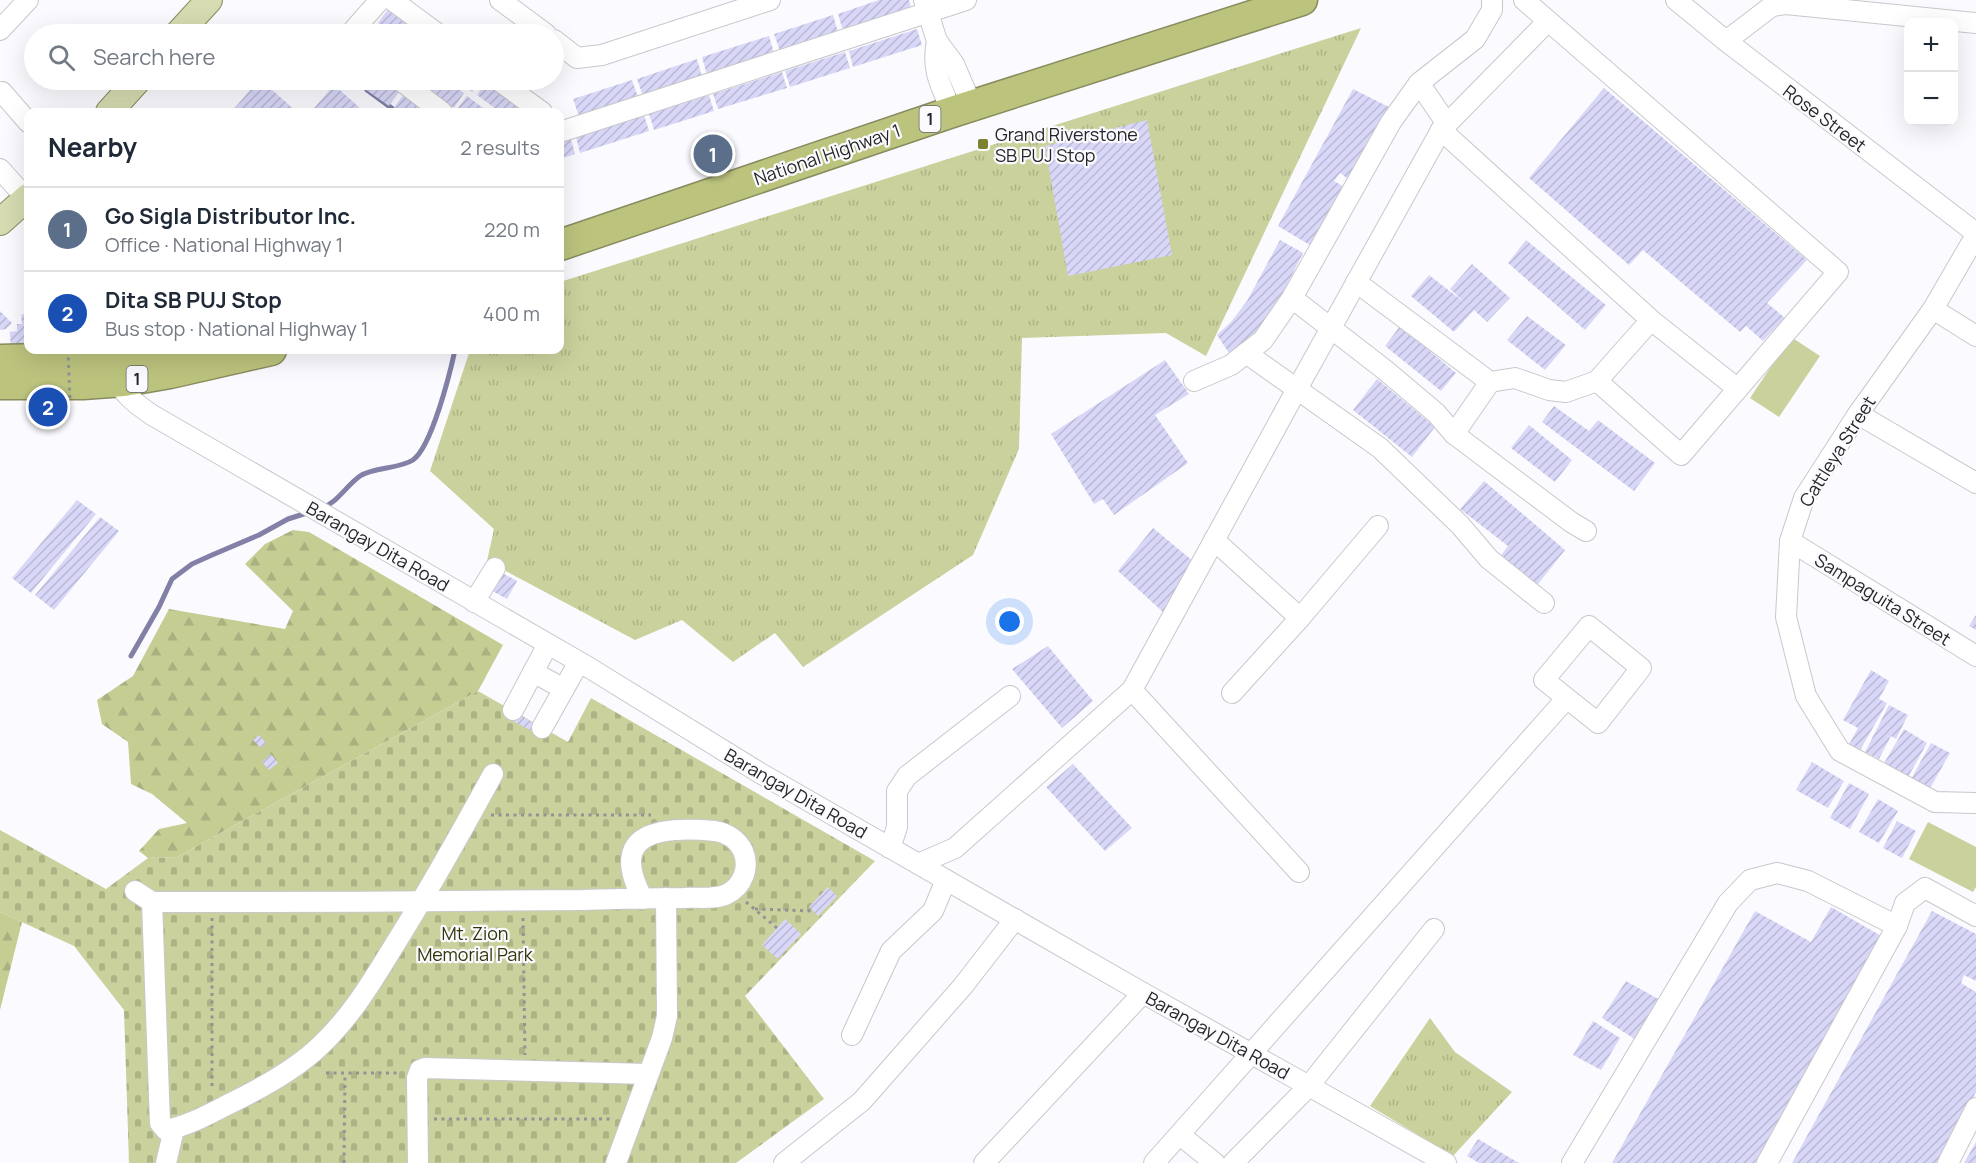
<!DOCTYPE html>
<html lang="en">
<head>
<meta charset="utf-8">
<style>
	body { margin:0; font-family:Manrope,sans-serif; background:#f6f6f7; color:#1f2937 }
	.controls { position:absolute; right:18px; top:18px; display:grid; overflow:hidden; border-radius:12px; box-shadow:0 6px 24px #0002 }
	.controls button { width:54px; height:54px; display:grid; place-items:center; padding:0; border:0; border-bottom:2px solid #e0e1e3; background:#fff; color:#1f2937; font:30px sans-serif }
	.you { position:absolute; left:1010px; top:622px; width:21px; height:21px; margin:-15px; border:4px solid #fff; border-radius:50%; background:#1a73e8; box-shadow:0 0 0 9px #1a73e833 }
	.badge { display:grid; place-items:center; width:39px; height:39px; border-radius:50%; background:#7c822d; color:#fff; font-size:20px; font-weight:700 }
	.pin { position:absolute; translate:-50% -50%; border:3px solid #fff; box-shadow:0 2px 6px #0006 }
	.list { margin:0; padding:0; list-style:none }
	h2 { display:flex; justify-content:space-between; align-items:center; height:78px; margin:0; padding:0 24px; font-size:26px }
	h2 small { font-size:20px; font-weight:400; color:#747a83 }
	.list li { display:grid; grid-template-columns:39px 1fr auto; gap:18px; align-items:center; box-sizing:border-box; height:84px; padding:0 24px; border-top:2px solid #e0e1e3 }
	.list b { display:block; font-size:22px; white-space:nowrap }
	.list p { margin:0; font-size:20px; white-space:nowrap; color:#747a83 }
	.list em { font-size:20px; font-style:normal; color:#747a83 }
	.icon { flex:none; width:33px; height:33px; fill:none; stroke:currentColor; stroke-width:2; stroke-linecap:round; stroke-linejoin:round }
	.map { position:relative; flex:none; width:1976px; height:1163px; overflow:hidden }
	.search { position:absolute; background:#fff; box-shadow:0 6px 24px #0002; left:24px; top:24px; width:540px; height:66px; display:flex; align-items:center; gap:15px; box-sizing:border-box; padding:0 21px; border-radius:33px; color:#747a83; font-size:22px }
	.panel { position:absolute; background:#fff; box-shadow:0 6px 24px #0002; left:24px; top:108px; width:540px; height:246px; border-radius:12px }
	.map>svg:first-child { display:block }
</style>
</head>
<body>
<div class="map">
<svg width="1976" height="1163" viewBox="0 0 1976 1163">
	<defs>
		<pattern id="grass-tufts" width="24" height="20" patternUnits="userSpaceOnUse" patternTransform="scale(1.5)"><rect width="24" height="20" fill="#cbd19c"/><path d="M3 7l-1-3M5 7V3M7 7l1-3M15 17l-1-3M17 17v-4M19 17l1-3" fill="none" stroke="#aeb386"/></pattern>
		<pattern id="forest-firs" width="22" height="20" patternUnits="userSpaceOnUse" patternTransform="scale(1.5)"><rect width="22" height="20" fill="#c6cd93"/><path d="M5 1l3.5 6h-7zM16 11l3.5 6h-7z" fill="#aab07f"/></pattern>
		<pattern id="cemetery-stones" width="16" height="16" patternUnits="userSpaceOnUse" patternTransform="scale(1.5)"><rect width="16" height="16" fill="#cbd19c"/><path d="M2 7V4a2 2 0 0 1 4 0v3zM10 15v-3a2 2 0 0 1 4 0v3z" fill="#aeb386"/></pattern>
		<pattern id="building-hatch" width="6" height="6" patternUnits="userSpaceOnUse" patternTransform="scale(1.5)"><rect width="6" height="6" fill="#d8d7f8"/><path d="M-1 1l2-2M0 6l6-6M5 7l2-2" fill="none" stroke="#b9b8d5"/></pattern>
	</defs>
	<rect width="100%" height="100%" fill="#fbfbff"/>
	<g fill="url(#grass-tufts)">
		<polygon points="1361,28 1206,356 1166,333 1022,338 1019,449 973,555 803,667 775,633 733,662 682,620 635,640 487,561 494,529 430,471 470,350 560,350 560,282"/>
		<polygon points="1430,1018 1455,1052 1512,1092 1453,1156 1370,1106"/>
	</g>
	<g fill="url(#forest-firs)">
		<polygon points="293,530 309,532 503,645 478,691 177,857 148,858 139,851 159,829 187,823 152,794 131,784 128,742 102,724 97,700 133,676 169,609 285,629 293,611 245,564 265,544"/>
		<polygon points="0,912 22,922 0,1010"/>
	</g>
	<polygon fill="url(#cemetery-stones)" points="478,691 568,742 591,698 875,861 745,996 824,1099 736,1163 129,1163 124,1010 74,946 0,912 0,830 106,889 148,858 177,857"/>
	<g fill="#cbd19c">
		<polygon points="1791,337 1820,356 1779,417 1750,398"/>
		<polygon points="1928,822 1976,847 1976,887 1973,892 1909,859"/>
	</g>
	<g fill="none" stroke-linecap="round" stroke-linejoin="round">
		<g stroke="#8280a6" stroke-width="5">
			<polyline points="367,90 397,112"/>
			<path d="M322 508C338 502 346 486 360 476 374 467 399 469 413 460 432 446 450 373 455 350"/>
			<polyline points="131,656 159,607 172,579 192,564 212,555 259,535 288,519 310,512"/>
		</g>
	</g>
	<g fill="url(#building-hatch)">
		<polygon points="879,0 909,0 911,9 843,31 838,14"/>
		<polygon points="388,9 423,34 393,34 378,23"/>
		<polygon points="833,15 838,32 780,51 774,34"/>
		<polygon points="373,26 382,32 386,34 367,34"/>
		<polygon points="917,29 922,45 853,67 849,51"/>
		<polygon points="769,36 774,53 707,75 702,57"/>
		<polygon points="845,52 850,68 790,87 785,71"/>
		<polygon points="697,59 702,77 643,96 637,79"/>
		<polygon points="782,72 787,88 718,109 713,94"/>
		<polygon points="259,80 261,80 297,112 231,112"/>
		<polygon points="352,80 384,80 400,91 389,106"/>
		<polygon points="415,80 445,80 464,93 454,108"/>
		<polygon points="455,80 482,80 472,92"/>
		<polygon points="632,80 638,97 579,116 573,99"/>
		<polygon points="487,81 530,112 500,112 477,95"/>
		<polygon points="334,85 359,107 354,112 320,112 314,108"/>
		<polygon points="1604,88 1807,260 1767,303 1785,318 1763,341 1746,326 1740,332 1643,250 1629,265 1529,178"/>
		<polygon points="1353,89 1391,108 1351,181 1340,173 1334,181 1346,188 1313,247 1278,226"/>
		<polygon points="404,94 430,112 398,112 393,109"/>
		<polygon points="709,95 714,111 654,130 649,114"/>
		<polygon points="467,96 483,108 489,112 459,112 456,110"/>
		<polygon points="644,115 649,131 580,153 576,137"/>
		<polygon points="1147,120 1172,255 1068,276 1045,146"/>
		<polygon points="571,139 575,154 560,159 560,142"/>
		<polygon points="1280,240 1303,253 1269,321 1251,341 1231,356 1217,335 1231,322 1247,301"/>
		<polygon points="1526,240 1606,305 1585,330 1508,263"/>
		<polygon points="1472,264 1510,298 1487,322 1474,310 1454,332 1411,296 1429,275 1465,303 1450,289"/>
		<polygon points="0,311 12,323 6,329 0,330"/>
		<polygon points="28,312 28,350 11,351 10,332 17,331 17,324 22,324 21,315"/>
		<polygon points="1527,316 1566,345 1545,370 1507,340"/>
		<polygon points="1400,326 1456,373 1441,391 1385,346"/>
		<polygon points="1165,360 1189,394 1155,415 1188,463 1114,515 1103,499 1094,504 1051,434"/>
		<polygon points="1377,379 1435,427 1412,457 1353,410"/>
		<polygon points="1554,406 1589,431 1598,420 1655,463 1634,491 1542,422"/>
		<polygon points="1529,425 1572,460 1555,482 1511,448"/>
		<polygon points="1484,481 1565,550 1534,589 1499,558 1508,546 1460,509"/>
		<polygon points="77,500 96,514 31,593 12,578"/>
		<polygon points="100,517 119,531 54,610 35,595"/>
		<polygon points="1153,528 1193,561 1164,613 1118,571"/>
		<polygon points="495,569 517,581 507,599 485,587"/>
		<polygon points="1976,615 1976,630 1969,626"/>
		<polygon points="1048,646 1093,701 1062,728 1012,669"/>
		<polygon points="1871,670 1889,681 1879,699 1887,703 1858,754 1847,748 1858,728 1843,720"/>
		<polygon points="1889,705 1908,715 1896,739 1891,736 1879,759 1865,752"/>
		<polygon points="517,714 536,724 532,731 513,721"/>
		<polygon points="1904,729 1927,743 1907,779 1883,765"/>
		<polygon points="259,735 266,743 261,748 253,740"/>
		<polygon points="1931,743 1950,753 1929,790 1911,779"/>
		<polygon points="271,754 278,763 269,770 262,762"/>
		<polygon points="1812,762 1844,781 1828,808 1796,790"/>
		<polygon points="1073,764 1132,828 1105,851 1046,787"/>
		<polygon points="1849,783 1869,794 1850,829 1830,818"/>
		<polygon points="1878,799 1898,811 1879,843 1859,832"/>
		<polygon points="1897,821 1916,831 1902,858 1883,848"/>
		<polygon points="828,887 837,896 818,916 809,907"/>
		<polygon points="1831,907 1883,937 1755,1163 1612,1163 1755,911 1811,942"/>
		<polygon points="1932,911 1976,934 1976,981 1964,975 1961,983 1976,992 1976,1092 1937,1163 1792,1163"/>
		<polygon points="785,919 801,934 778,959 762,945"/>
		<polygon points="1626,981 1662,1001 1636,1040 1602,1018"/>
		<polygon points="1593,1021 1620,1038 1601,1070 1573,1055"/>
		<polygon points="1478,1139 1519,1163 1479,1163 1467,1156"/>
		<polygon points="1976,1142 1976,1163 1964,1163"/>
	</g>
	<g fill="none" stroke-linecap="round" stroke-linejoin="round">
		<g stroke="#c8c8cc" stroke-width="22">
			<g id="minor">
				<polyline points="392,0 438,34"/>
				<polyline points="500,0 546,34"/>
				<polyline points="924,0 937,41 954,64 972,106"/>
				<polyline points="1524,0 1838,272 1681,455 1597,381"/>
				<polyline points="1676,0 1726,41 1976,233"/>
				<polyline points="0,30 28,0"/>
				<polyline points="350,34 380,0"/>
				<polyline points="554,40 577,58 602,55 770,0"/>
				<path d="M937 41C931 70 941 86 952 112"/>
				<polyline points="1726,41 1772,6 1786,4 1976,23"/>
				<polyline points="400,80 442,112"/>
				<polyline points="498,80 542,112"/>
				<polyline points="1419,83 1447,124"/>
				<polyline points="2,92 28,122"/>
				<polyline points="1441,130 1651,320 1738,389"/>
				<polyline points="560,132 966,0"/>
				<polyline points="0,169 27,199"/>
				<polyline points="1976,235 1933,309 1858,414 1804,498 1790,541 1786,617 1806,696 1840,751 1935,802 1976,803"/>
				<polyline points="1356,282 1490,382 1515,378 1549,390 1566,392 1597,381 1651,320"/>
				<polyline points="1292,298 1385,370 1436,413 1454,434 1571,522 1586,531"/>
				<polyline points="1933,309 1976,336"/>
				<polyline points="1246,353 1380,448 1460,525 1489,559 1544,603"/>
				<path d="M114 374C121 393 136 404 152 415L588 667 760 773 1143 993 1446 1163"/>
				<polyline points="1194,381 1231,365 1263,340 1292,298 1391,122 1419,83 1475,39 1492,10 1492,0"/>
				<polyline points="1858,414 1976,483"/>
				<polyline points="1454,434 1490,382"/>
				<polyline points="1214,540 1300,618"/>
				<polyline points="1790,541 1976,656"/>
				<polyline points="474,602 495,568"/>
				<polygon points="1589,626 1641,668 1598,723 1544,680"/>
				<polyline points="533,672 564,689"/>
				<polyline points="1132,690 1299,872"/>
				<polyline points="1232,693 1300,618 1378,526"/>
				<polyline points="513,710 548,644"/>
				<polyline points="542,728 579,662"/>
				<polyline points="890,848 897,827 897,791 907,776 1010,696"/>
				<polyline points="918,864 955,848 1132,690 1297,389 1441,130 1548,21"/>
				<path d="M135 891 152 902C296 902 439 902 583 900 616 899 649 898 683 898 697 897 715 900 727 894 743 886 750 867 743 851 738 840 727 833 715 831 662 826 606 831 643 899"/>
				<path d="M152 902 160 1123 166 1130C188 1126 209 1114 229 1104 260 1089 295 1070 320 1046 354 1014 376 975 400 936 433 883 463 829 493 774"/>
				<polyline points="852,1035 891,951 933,911 946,880"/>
				<polyline points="1180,1135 1215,1163"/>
				<polyline points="166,1163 174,1129"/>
				<polyline points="418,1163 417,1078 420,1070 425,1068 648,1074"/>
				<polyline points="616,1163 662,1038 667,1016 666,898"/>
				<polyline points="784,1163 862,1101 963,986 1015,919"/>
				<polyline points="984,1163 1143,993"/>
				<polyline points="1154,1163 1566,699"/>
				<polyline points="1233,1163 1308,1087 1434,929"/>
				<polyline points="1572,1163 1728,903 1750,880 1777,873 1808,881 1897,926"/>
				<polyline points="1767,1163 1897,926 1905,903 1925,888 1976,916"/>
				<polyline points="1948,1163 1976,1108"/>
			</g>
		</g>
		<g stroke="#888c5f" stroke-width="28">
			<g id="major">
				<polyline points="178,34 209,0"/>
				<polyline points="109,112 138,80"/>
				<polyline points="0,222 28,197"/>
			</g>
		</g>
		<g stroke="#888c5f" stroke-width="33">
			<g id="highway">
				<polyline points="560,245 952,112 1302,0"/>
				<polyline points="0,360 122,357 177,350"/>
				<polyline points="0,384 83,384 124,381 170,373 271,350"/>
			</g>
		</g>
		<g stroke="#939396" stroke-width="3" stroke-dasharray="3 4.5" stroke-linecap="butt">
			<polyline points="491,815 651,815"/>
			<polyline points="746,902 777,928"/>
			<polyline points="755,909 813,911"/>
			<polyline points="212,918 212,1087"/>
			<polyline points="523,918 525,1055"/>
			<polyline points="326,1073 400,1073"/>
			<polyline points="434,1119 614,1119"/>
			<polyline points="344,1163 345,1073"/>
		</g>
		<use href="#minor" stroke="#fff" stroke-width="20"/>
		<use href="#major" stroke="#d7dbb1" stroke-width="26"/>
		<use href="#highway" stroke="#bcc37d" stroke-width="30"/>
		<polyline stroke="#939396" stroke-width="3" stroke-dasharray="3 4.5" stroke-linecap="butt" points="68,350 70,402"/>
	</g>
	<rect fill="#7c822d" stroke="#fbfbff" stroke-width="2" x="977" y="138" width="12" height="12" rx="3"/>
	<g text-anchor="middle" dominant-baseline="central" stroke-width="4.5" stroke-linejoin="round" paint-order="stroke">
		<g fill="#fbfbff" stroke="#666668" stroke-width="1.5">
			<rect x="919.5" y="106" width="21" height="26" rx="4.5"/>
			<rect x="126.5" y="366" width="21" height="26" rx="4.5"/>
		</g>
		<g font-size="16" font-weight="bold" fill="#262628">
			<text x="930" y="119">1</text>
			<text x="137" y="379">1</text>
		</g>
		<g font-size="18" fill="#262628" stroke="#fbfbff">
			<text transform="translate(1825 118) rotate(37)">Rose Street</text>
			<text transform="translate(827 154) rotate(-19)">National Highway 1</text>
			<text transform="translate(1837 451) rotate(-58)">Cattleya Street</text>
			<text transform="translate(378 546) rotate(30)">Barangay Dita Road</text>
			<text transform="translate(1883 599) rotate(32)">Sampaguita Street</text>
			<text transform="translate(796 793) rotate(30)">Barangay Dita Road</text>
			<text transform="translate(1218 1035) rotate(29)">Barangay Dita Road</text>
		</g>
		<g font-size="18" fill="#262628" stroke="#fbfbff" text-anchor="start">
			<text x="995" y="134">Grand Riverstone<tspan x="995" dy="21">SB PUJ Stop</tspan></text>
		</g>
		<g font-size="18" fill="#333609" stroke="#fbfbff">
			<text x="475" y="933">Mt. Zion<tspan x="475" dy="21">Memorial Park</tspan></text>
		</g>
	</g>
</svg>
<div class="controls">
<button>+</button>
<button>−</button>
</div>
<div class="you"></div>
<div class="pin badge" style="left:713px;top:154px;background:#5c6f8a">1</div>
<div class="pin badge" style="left:48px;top:407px;background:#1a4fb4">2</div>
<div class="search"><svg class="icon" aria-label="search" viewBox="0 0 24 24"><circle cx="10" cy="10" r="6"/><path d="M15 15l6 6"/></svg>Search here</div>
<section class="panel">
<h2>Nearby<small>2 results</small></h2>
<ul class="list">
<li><span class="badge" style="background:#5c6f8a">1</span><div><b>Go Sigla Distributor Inc.</b><p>Office · National Highway 1</p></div><em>220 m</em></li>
<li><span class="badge" style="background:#1a4fb4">2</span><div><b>Dita SB PUJ Stop</b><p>Bus stop · National Highway 1</p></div><em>400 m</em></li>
</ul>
</section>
</div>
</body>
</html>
